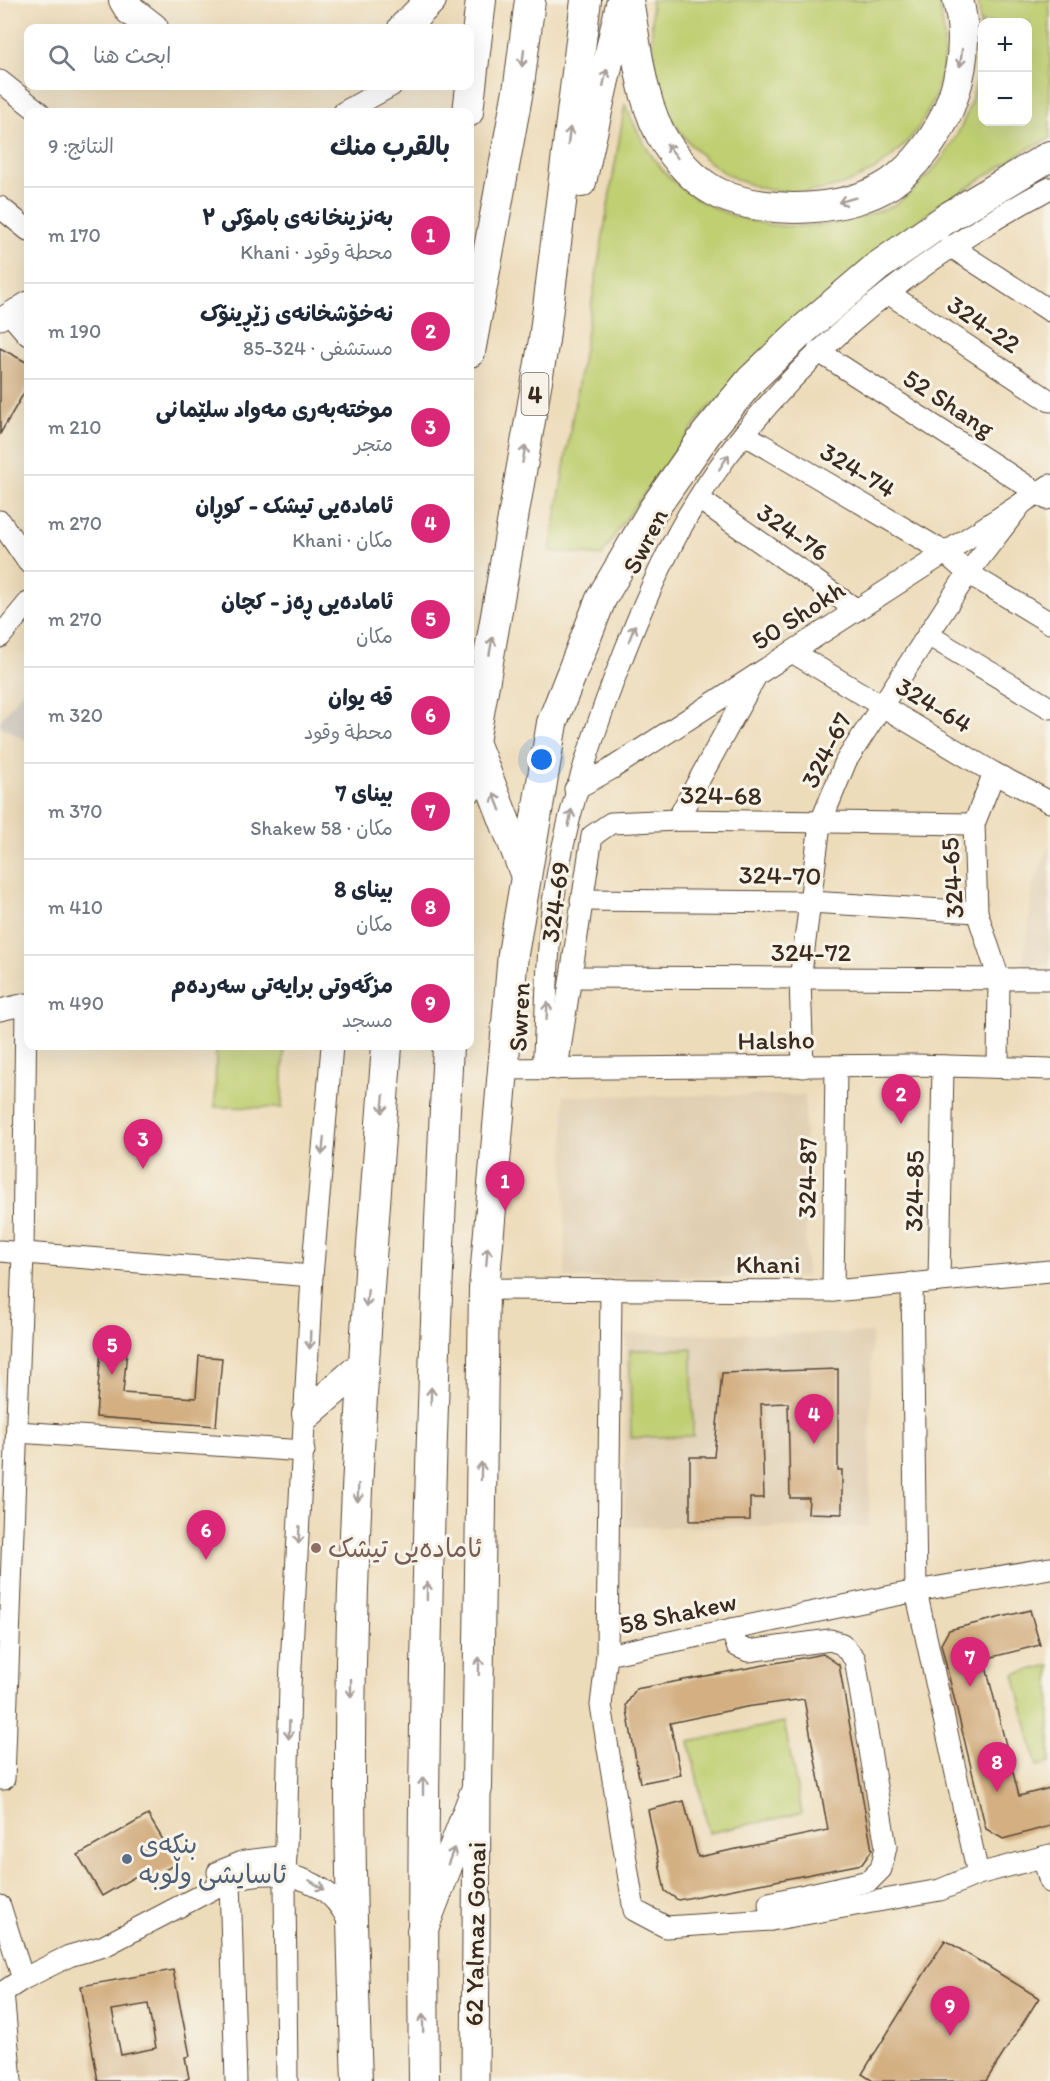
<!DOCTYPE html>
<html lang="ar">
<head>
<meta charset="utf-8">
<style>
	body { margin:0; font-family:Itim,"Playpen Sans Arabic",sans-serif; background:#f6f6f7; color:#1f2937; direction:rtl }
	.controls { position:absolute; right:18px; top:18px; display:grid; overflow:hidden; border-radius:12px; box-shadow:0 6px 24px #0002 }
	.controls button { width:54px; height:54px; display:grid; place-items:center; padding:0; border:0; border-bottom:2px solid #e0e1e3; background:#fff; color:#1f2937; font:30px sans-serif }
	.you { position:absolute; left:542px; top:760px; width:21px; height:21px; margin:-15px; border:4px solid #fff; border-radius:50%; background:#1a73e8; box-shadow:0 0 0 9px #1a73e833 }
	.badge { display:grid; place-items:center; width:39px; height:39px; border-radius:50%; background:#db2777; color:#fff; font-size:20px; font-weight:700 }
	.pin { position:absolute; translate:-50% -50px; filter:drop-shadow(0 2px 3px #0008) }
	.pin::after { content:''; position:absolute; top:32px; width:21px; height:18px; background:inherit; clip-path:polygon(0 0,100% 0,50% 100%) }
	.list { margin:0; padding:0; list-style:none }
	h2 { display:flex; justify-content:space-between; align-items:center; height:78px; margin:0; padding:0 24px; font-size:26px }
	h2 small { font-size:20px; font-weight:400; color:#747a83 }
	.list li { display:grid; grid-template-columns:39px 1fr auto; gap:18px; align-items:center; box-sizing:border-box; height:96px; padding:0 24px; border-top:2px solid #e0e1e3 }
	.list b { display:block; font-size:22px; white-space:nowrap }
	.list p { margin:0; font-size:20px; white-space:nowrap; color:#747a83 }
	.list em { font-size:20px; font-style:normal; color:#747a83 }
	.icon { flex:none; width:33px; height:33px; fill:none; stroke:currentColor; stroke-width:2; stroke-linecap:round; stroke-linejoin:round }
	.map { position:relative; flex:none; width:1050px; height:2081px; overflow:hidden; direction:ltr }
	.search { position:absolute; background:#fff; box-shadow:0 6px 24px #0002; left:24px; top:24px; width:450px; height:66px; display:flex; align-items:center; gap:15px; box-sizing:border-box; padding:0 21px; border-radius:12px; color:#747a83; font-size:22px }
	.panel { position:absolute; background:#fff; box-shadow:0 6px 24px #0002; left:24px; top:108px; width:450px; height:942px; border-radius:12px; direction:rtl }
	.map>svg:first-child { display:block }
</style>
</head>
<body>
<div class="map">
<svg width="1050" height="2081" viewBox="0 0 1050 2081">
	<rect width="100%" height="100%" fill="#f7f3e8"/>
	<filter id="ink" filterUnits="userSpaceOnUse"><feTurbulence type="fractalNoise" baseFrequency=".0167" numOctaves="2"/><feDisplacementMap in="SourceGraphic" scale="12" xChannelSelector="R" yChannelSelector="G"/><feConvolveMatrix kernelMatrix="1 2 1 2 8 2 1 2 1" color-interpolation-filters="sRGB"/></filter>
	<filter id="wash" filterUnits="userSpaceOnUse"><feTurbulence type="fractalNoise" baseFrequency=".008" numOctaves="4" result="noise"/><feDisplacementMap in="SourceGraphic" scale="24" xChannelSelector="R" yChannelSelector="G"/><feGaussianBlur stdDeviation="1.35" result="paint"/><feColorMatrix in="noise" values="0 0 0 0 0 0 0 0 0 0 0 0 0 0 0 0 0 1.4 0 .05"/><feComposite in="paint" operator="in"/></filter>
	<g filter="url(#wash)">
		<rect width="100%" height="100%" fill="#eddcba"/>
		<g fill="#dfceb1">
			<polygon points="1050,844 1050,963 1023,966 1034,881"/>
			<polygon points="805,1095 806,1277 565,1278 564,1096"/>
			<polygon points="872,1333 869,1527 624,1527 626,1334"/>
		</g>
		<polygon fill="#c9c3b8" points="28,683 28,741 0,726 0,721"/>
		<g fill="#bfcf72" stroke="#7d7c48" stroke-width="1.5" fill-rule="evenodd">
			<path d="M651 0H939C944 26 947 55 940 81 909 192 770 232 691 145 677 129 661 108 657 86 651 59 653 28 651 0Z"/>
			<path d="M978 0H1050V139L1028 149 937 207 878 250 704 413 620 527 602 556 550 551 625 105C637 131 649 157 670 178 698 205 735 219 772 225 795 228 817 226 840 222 857 218 877 213 892 206 907 198 919 185 930 173 974 125 986 63 978 0ZM982 22H1028V122H982Z"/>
			<polygon points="216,1046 284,1046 282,1108 215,1107"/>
			<polygon points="692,1349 693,1436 631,1438 630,1350"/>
			<polygon points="1050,1665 1050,1763 1037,1766 1014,1674"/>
			<polygon points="784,1722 802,1813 709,1833 689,1742"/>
		</g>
		<g id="blocks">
			<g fill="#d3af81" fill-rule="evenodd">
				<polygon points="0,348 28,363 28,386 0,434"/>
				<polygon points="101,1349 127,1351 123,1393 196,1398 199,1356 222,1358 216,1426 96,1417"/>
				<polygon points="838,1369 838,1470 842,1470 842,1514 808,1513 809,1498 790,1498 788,1403 761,1404 764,1498 750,1498 750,1520 690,1521 690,1457 714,1457 722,1373"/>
				<polygon points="1030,1610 1040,1645 984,1659 1019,1796 1050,1788 1050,1826 1003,1839 986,1829 941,1644 949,1630"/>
				<polygon points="823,1654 839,1665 872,1850 862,1864 678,1900 665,1891 648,1810 684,1801 698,1857 828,1830 804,1699 746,1707 670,1723 681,1775 640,1783 626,1705 636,1689"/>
				<polygon points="148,1815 177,1863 145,1882 141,1873 102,1896 78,1855"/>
				<polygon points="945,1940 1039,1998 986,2081 873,2081 862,2074"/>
				<path d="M173 1970 190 2056 185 2057 189 2078 183 2081H98L81 1986ZM148 2004 156 2048 121 2055 112 2010Z"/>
			</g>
		</g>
	</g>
	<g filter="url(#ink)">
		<use href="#blocks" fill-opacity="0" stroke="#564535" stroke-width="1.5"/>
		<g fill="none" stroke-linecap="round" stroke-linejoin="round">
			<g stroke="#564535" stroke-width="23">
				<g id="minor">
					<polyline points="0,81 39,112"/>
					<polyline points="344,112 391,86"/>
					<polyline points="0,207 28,230"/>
					<polyline points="950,246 1050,311"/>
					<polyline points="888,293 1050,401"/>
					<polyline points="10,314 28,335"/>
					<polyline points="0,319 28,302"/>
					<polyline points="818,351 1047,499"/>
					<polyline points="744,434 944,552 968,573 1050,623"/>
					<polyline points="699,499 857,610"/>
					<polyline points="0,521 28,562"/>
					<polyline points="928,635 1050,708"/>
					<polyline points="0,637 28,603"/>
					<polyline points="792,652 994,773 1050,802"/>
					<polyline points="994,773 974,824 977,912 999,979 998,1067"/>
					<polyline points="575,789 611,769 1050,485"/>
					<polyline points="677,820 756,676"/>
					<polyline points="581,900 810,902 977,912"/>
					<polyline points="572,977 1050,979"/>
					<polyline points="0,1010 26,1004 23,1254 4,1779 0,1779"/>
					<polyline points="803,1067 800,980 820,824 846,761 968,573 1022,503"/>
					<polyline points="502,1069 915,1065 1050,1069"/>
					<path d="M543 1069C547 1014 546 957 553 902 564 823 588 748 616 674 636 621 658 567 687 517 770 374 906 265 1050 188"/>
					<polyline points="557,1069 592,836 611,823 677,820 974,824"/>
					<polyline points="0,1251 312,1276"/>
					<polyline points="939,1281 943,1066"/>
					<polyline points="912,1283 916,1591 978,1874"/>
					<polyline points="484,1289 833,1291 1050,1271"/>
					<polyline points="611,1289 607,1655 916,1591 1050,1568"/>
					<polyline points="833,1291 836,1066"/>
					<polyline points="17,1432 304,1451"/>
					<polyline points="731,1629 737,1646 748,1651 830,1640 842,1644 855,1659 886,1847 881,1869 869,1881 769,1903 771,1920"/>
					<polyline points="607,1655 601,1705 634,1910 666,1927 771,1920 940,1890 978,1874 1050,1855"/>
					<polyline points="1043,1857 1050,1882"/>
					<polyline points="218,1872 245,1861 286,1856"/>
					<polyline points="230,1881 236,2081"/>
					<polyline points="0,1906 23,1979"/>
					<polyline points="3,1992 11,2081"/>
					<path d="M0 1994 23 1979 69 1956 104 1946 224 1883C272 1864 331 1874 350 1926"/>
					<polyline points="287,2081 285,1886 290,1685 312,1276 332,1046"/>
				</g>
			</g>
			<g stroke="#564535" stroke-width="29">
				<polyline id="major" points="475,2081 477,1794"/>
			</g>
			<g stroke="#564535" stroke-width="32">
				<g id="highway">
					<polyline points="124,0 130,10 153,28"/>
					<path d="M628 0C637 47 640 104 667 145 680 164 698 184 720 194 768 216 857 213 899 177 949 134 974 64 958 0"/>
					<polyline points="403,28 431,0"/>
					<polyline points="468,112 481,0"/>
					<polyline points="581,182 622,0"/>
					<polyline points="470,352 519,85 530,0"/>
					<polyline points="476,747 526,876"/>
					<polyline points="470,787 474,742 544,340 586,0"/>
					<polyline points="307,1414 363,1365"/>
					<polyline points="422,1931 477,1788 484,1289 513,954 552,723 601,599 653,510 706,434 751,380 802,331 877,267 950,216 1050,156"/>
					<path d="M357 2081C352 1942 348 1803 351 1664 355 1458 371 1251 387 1046"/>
					<path d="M424 2081C420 1735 431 1391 448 1046"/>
				</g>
			</g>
			<use href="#minor" stroke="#fff" stroke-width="21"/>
			<use href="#major" stroke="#fff" stroke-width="27"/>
			<use href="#highway" stroke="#fff" stroke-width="30"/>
		</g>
		<defs><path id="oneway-shaft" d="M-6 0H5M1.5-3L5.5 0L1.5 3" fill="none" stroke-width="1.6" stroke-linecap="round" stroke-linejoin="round" transform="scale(1.5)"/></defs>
		<g stroke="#a79f9a">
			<use href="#oneway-shaft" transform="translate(523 58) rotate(97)"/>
			<use href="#oneway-shaft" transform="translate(961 58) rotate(97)"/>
			<use href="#oneway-shaft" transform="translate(605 78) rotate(-77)"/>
			<use href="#oneway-shaft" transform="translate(569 136) rotate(-83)"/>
			<use href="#oneway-shaft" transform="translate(672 151) rotate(-128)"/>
			<use href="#oneway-shaft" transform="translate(847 200) rotate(164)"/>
			<use href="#oneway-shaft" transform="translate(524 454) rotate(-80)"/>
			<use href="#oneway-shaft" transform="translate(724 462) rotate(-57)"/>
			<use href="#oneway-shaft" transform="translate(632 633) rotate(-69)"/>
			<use href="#oneway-shaft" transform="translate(491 646) rotate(-80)"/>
			<use href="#oneway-shaft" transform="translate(497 802) rotate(-111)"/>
			<use href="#oneway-shaft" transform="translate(570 818) rotate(-79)"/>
			<use href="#oneway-shaft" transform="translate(547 1011) rotate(-87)"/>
			<use href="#oneway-shaft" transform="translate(383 1104) rotate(95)"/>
			<use href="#oneway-shaft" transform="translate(323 1146) rotate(95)"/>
			<use href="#oneway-shaft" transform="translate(487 1256) rotate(-85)"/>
			<use href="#oneway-shaft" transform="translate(367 1298) rotate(95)"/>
			<use href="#oneway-shaft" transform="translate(310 1340) rotate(92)"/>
			<use href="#oneway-shaft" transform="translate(431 1396) rotate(-89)"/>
			<use href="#oneway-shaft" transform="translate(481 1471) rotate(-89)"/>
			<use href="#oneway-shaft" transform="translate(358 1493) rotate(92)"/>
			<use href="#oneway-shaft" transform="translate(299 1535) rotate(93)"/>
			<use href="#oneway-shaft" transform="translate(427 1591) rotate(-89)"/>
			<use href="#oneway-shaft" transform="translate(479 1666) rotate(-89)"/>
			<use href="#oneway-shaft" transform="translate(351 1688) rotate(90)"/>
			<use href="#oneway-shaft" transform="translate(289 1730) rotate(92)"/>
			<use href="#oneway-shaft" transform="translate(423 1786) rotate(-90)"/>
			<use href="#oneway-shaft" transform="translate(451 1856) rotate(-69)"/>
			<use href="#oneway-shaft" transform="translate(317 1885) rotate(32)"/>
			<use href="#oneway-shaft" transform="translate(423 2023) rotate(-91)"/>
		</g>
	</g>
	<circle fill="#8d6e63" stroke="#f7f3e8" stroke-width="2" cx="316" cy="1548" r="6"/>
	<circle fill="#5c6f8a" stroke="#f7f3e8" stroke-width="2" cx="127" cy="1859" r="6"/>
	<g text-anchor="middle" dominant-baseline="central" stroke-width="6" stroke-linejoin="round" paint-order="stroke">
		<rect fill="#f7f3e8" stroke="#73665b" stroke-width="1.5" x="521.5" y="373" width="27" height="42" rx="4.5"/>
		<g font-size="24" font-weight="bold" fill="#3b2a1e">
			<text x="535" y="394">4</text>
		</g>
		<g font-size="26" fill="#3b2a1e" stroke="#f7f3e8">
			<text transform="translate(984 324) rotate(34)">324-22</text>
			<text transform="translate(949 403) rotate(33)">52 Shang</text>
			<text transform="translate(858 470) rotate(31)">324-74</text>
			<text transform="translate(793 532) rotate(35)">324-76</text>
			<text transform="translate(645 541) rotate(-63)">Swren</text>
			<text transform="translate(798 615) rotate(-33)">50 Shokh</text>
			<text transform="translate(934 705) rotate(31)">324-64</text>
			<text transform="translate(826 750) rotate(-63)">324-67</text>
			<text transform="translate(721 795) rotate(1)">324-68</text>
			<text transform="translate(780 875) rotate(1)">324-70</text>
			<text transform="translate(952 878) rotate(-94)">324-65</text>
			<text transform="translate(555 902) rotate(-82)">324-69</text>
			<text x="811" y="952">324-72</text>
			<text transform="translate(519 1017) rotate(-87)">Swren</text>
			<text transform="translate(776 1040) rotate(-1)">Halsho</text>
			<text transform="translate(807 1178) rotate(-89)">324-87</text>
			<text transform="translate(914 1191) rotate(-89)">324-85</text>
			<text x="768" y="1264">Khani</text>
			<text transform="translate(678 1613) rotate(-12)">58 Shakew</text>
			<text transform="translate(475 1934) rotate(-89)">62 Yalmaz Gonai</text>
		</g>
		<g font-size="26" fill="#785e54" stroke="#f7f3e8" text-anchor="start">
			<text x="328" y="1548">ئامادەیی تیشک</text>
		</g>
		<g font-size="26" fill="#4e5e75" stroke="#f7f3e8" text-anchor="start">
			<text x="139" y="1844">بنکەی<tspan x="139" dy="30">ئاسایشی وڵوبە</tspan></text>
		</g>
	</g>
</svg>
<div class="controls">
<button>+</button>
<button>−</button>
</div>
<div class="you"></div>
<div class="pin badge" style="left:505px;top:1211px">1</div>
<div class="pin badge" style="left:901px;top:1124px">2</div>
<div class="pin badge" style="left:143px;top:1169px">3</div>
<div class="pin badge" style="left:814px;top:1444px">4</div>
<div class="pin badge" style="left:112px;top:1375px">5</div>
<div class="pin badge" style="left:206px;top:1560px">6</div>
<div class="pin badge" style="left:970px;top:1687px">7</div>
<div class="pin badge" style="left:997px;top:1792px">8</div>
<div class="pin badge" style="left:950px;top:2036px">9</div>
<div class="search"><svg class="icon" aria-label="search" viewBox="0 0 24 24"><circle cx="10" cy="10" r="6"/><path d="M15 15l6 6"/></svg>ابحث هنا</div>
<section class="panel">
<h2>بالقرب منك<small>النتائج: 9</small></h2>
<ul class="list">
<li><span class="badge">1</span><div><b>بەنزینخانەی بامۆکی ٣</b><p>محطة وقود · Khani</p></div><em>170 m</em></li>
<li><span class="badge">2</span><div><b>نەخۆشخانەی زێڕینۆک</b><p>مستشفى · 324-85</p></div><em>190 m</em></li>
<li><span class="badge">3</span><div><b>موختەبەری مەواد سلێمانی</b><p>متجر</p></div><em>210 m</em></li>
<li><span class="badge">4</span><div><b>ئامادەیی تیشک - کوڕان</b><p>مكان · Khani</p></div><em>270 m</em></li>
<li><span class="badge">5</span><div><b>ئامادەیی ڕەز - کچان</b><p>مكان</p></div><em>270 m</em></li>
<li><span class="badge">6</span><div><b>قه یوان</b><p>محطة وقود</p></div><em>320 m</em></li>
<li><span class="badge">7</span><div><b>بيناى 7</b><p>مكان · 58 Shakew</p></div><em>370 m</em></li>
<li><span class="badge">8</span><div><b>بيناى 8</b><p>مكان</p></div><em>410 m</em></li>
<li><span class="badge">9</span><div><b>مزگەوتی برایەتی سەردەم</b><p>مسجد</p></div><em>490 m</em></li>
</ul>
</section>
</div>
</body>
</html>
